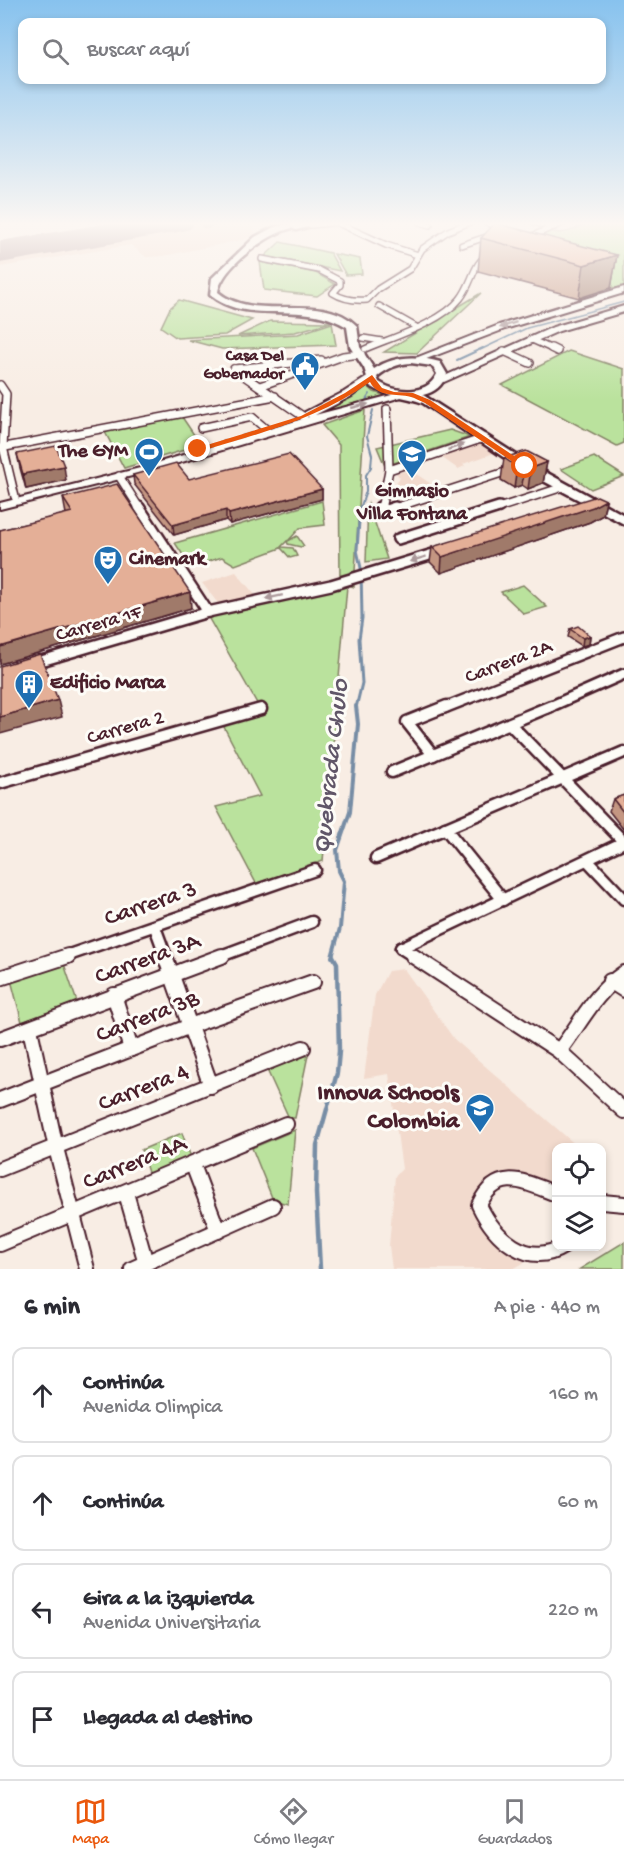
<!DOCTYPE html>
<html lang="es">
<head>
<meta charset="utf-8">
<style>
	body { margin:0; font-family:"Gochi Hand",sans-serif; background:#f2f2f3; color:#2b2b33 }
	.controls { position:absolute; right:18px; bottom:18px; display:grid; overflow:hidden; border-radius:12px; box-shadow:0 3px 9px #0003 }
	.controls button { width:54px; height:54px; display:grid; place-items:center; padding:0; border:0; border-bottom:2px solid #e1e1e2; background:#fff; color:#2b2b33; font:30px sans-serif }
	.stop { position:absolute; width:18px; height:18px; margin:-14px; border:4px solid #ea580c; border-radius:50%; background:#fff }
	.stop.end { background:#ea580c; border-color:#fff; box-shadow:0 2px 6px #0008 }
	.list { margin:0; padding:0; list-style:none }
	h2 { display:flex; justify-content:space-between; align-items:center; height:78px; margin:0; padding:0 24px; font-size:26px }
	h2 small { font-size:20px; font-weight:400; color:#7c7c81 }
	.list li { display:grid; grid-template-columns:39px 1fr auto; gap:18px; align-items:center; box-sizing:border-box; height:96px; margin:0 12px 12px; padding:0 12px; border:2px solid #e1e1e2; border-radius:12px }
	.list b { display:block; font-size:22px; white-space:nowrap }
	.list p { margin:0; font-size:20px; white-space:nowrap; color:#7c7c81 }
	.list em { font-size:20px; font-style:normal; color:#7c7c81 }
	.icon { flex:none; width:33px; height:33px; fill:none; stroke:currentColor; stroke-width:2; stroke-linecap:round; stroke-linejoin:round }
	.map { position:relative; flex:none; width:624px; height:1269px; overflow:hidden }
	.search { position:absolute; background:#fff; box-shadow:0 3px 9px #0003; left:18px; right:18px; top:18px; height:66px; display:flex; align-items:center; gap:15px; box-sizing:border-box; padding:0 21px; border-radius:12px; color:#7c7c81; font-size:22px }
	.sheet { height:510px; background:#fff }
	nav { display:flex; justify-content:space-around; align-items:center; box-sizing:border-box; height:84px; border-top:2px solid #e1e1e2; background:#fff; font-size:16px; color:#7c7c81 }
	nav a { display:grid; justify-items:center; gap:3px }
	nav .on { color:#ea580c }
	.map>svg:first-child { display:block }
</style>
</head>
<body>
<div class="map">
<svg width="624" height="1269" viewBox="0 0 624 1269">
	<rect width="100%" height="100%" fill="#f8ede4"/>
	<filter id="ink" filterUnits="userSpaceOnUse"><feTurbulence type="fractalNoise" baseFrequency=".0167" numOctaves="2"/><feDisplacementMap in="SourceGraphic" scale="12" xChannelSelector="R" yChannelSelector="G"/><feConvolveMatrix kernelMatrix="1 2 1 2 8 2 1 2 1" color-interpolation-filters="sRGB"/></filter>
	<g filter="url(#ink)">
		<g fill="#f2dacd">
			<polygon points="119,222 265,222 252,225 255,233 247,239 163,256 146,257 131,245 0,267 0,241"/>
			<polygon points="479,444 491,452 497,452 463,464 465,466 458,469 441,457"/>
			<polygon points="410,470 439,489 431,492 424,487 418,489 414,485 409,489 401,487 396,482 400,478 396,473"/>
			<polygon points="236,572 255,595 220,606 202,583"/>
			<polygon points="404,969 454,1039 578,1147 556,1148 556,1191 497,1177 482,1185 474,1205 485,1229 502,1250 525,1262 513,1269 392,1269 389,1246 395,1176 402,1169 389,1074 364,1078 375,995 388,971"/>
		</g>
		<g fill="#bae29d" stroke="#828064" stroke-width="1.5">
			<path d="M578 222H624V287L615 288 488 254 549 231C561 235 574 231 584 224Z"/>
			<polygon points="280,242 330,253 340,271 265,256"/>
			<polygon points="334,254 360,259 362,274 346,275"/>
			<polygon points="260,262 316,273 335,284 317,296 264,290"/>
			<polygon points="481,293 417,353 384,352"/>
			<polygon points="179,300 252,320 225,335 177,338 161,327 170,308"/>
			<polygon points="270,321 331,322 295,332 238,336"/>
			<polygon points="332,323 336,345 222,349 188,340 298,334"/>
			<polygon points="569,351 624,369 624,443 617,446 502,385"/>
			<polygon points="367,385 374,392 390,397 350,405 318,418 314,415 352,397"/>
			<polygon points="365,410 354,587 340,582 339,445 322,425"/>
			<polygon points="182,417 201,445 124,468 105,432"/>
			<polygon points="450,430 470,437 385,466 377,447"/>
			<polygon points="594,457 624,476 591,489 561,469"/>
			<polygon points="322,501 325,525 300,528 288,541 297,536 304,546 301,547 288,544 287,541 281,547 293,548 297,556 290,558 281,548 235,565 222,557 191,567 175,543"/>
			<polygon points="368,502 387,559 366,562"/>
			<polygon points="523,585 547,607 524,614 501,592"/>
			<polygon points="347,586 323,861 257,885 216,807 260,796 223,725 263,714 208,617"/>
			<polygon points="63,961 77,1002 22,1022 11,980"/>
			<polygon points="308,1055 295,1118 289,1118 267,1070"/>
			<polygon points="295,1130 288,1204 273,1200 252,1148"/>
			<polygon points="182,1133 192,1160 150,1179 141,1150"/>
			<polygon points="624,1242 624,1269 580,1269"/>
		</g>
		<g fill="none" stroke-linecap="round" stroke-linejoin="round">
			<polyline stroke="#778da5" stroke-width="1.5" points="480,350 527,328 624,302"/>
			<g stroke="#778da5" stroke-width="2">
				<polyline points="457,360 483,348"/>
				<polyline points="366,400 370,394"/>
				<polyline points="360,509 366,491 366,475 371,467 372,455 367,436 373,410"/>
			</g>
			<polyline stroke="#778da5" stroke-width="3" points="356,708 362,683 359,639 362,618 361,568 357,550 360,507"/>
			<polyline stroke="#778da5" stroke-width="4" points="332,957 340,928 344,881 339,871 337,850 350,812 358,724 356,706"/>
			<polyline stroke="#778da5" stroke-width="4.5" points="320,1269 316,1193 317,1145 337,1073 339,1051 337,963 333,956"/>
			<polygon fill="#a18688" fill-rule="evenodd" points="198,222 213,222 215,225 208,229 203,228"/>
			<polygon fill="#a18688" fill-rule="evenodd" points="116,222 195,222 190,229 178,232 0,263 0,241"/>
			<g stroke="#4a1f2b" stroke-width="8">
				<g id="street-far4">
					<polyline points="336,222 386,245 418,255"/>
					<polyline points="420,222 430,225"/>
					<polyline points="486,222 503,229"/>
					<polyline points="534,222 554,227"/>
					<polyline points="311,225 339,222"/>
					<polyline points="528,238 564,222"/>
					<polyline points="462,245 492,235"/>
					<path d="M262 259 319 270 340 281V285L333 293C344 300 355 301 367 300L378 289 410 269 422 249 448 231 470 222"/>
					<polyline points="379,306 416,327"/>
					<polyline points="363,338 382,341"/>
					<polyline points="530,339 554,350"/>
					<path d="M365 349C393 337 441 323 460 299 473 283 472 264 490 252"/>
				</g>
			</g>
			<g stroke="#4a1f2b" stroke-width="10">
				<g id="street-far3">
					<polyline points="551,348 557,351"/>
					<polyline points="504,351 530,363"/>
					<polyline points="234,369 321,360"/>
					<polyline points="234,369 304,417"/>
					<polyline points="0,385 6,394 3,447 15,497"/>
					<polyline points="260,386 343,356 361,354"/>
					<polyline points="201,428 252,417 266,429"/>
					<polyline points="0,448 275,396"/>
					<polyline points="389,470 484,438"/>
					<polyline points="119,476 140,509"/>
					<polyline points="381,509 389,470 387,409"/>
					<polyline points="391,509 511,470"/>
					<polyline points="495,509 563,487"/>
				</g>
			</g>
			<g stroke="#4a1f2b" stroke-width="14">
				<g id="street-far2">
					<polyline points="139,507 208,612"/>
					<polyline points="380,507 386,510 395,507"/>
					<polyline points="398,539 499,507"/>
					<polyline points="31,664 208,612 331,585 443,551"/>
					<polyline points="444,708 624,637"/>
					<polyline points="547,708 624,674"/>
				</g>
			</g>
			<g stroke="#4a1f2b" stroke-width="15">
				<g id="street-far1">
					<polyline points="510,724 624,842"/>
					<polyline points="433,755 407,722 447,706"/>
					<polyline points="392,772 551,706"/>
					<polyline points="0,783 261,709"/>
					<polyline points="445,828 503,900"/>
					<polyline points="376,858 624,752"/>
					<polyline points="588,861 624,899"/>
					<polyline points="155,927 166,957"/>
					<polyline points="401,948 415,957"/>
					<polyline points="401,948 624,842"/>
					<polyline points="63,957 315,870"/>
					<polyline points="218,957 312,922"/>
				</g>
			</g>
			<g stroke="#4a1f2b" stroke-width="18">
				<g id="street">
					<polyline points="165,956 211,1086"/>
					<polyline points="413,956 559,1051 624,1111"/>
					<polyline points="0,978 68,956"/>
					<polyline points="610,981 624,990"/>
					<polyline points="114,995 131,1049"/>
					<polyline points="30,1029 56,1148 87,1269"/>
					<polyline points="0,1039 222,956"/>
					<path d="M559 1051C581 1023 594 993 624 973"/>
					<polyline points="0,1100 198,1023 313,982"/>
					<polyline points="193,1165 218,1231"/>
					<polyline points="0,1169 303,1048"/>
					<polyline points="126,1193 146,1263"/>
					<path d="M556 1194C525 1182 497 1166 479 1205 494 1237 527 1269 564 1246"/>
					<polyline points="602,1202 624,1204"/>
					<polyline points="0,1244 286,1124"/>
					<polyline points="132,1269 273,1206"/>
				</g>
			</g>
			<g stroke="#4a1f2b" stroke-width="4">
				<g id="secondary">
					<polygon points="624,287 624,293 505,329 421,361 413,359 499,325"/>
					<polygon points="624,306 624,312 559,331 444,382 436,380 553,327"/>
					<polygon points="372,374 375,375 375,379 352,396 315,415 403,392 408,395 148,472 0,509 0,503 140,468 309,417 304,414 305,412 344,392"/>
				</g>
			</g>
			<g stroke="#4a1f2b" stroke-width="5">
				<path id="primary" d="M295 222H326L296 230 292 228C267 234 222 267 218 292 257 324 319 289 357 326L360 347 374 369C395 355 417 355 440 362L447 374C442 386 435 392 423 395L529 463 624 515V524L521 469 423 403C406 396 387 397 370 386L364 368 350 347 347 327C301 298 249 327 210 295L212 278 255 237 274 227ZM411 363 432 366 437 374C427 396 396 393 379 382L377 377C388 368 397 364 411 363Z"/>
			</g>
			<use href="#street-far4" stroke="#fdfcf7" stroke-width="5"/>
			<use href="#street-far3" stroke="#fdfcf7" stroke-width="7"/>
			<use href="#street-far2" stroke="#fdfcf7" stroke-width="9"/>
			<use href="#street-far1" stroke="#fdfcf7" stroke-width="10"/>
			<use href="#street" stroke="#fdfcf7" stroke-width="14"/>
			<use href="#secondary" fill="#fdfcf7" fill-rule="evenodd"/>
			<use href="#primary" fill="#fdfcf7" fill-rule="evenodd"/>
		</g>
		<g fill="#c49682" stroke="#4a1f2b" stroke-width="1.5">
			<polygon points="481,238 617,255 611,288 579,298 478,271"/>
			<polygon points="17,454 66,480 26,489 20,468"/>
			<polygon points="504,458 547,462 543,483 528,489 522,485 514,488 501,480"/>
			<polygon points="133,475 322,489 322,499 230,524 226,520 174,535 134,484"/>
			<polygon points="63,498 191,608 0,664 0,530 66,514"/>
			<polygon points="606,500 603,515 590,522 441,573 430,562 432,547"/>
			<polygon points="570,629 590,636 589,644 582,646 568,637"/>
			<polygon points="624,795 624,830 609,811 613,799"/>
		</g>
		<g fill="#a07a6a" stroke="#4a1f2b" stroke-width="1.5">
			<polygon points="617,255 611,288 579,298 584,265"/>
			<polygon points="547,462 543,483 528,489 531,468"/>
			<polygon points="525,464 522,485 514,488 517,467"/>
			<polygon points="64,466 66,480 26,489 23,474"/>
			<polygon points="322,489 322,499 230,524 229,514"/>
			<polygon points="606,500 603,515 590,522 441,573 442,557"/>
			<polygon points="226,510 226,520 174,535 173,525"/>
			<polygon points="190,592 191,608 0,664 0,647"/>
			<polygon points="590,636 589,644 582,646 583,638"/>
			<polygon points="58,700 62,717 0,734 0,717"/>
		</g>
		<g fill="#e4af97" stroke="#4a1f2b" stroke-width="1.5">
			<polygon points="495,223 617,255 584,265 481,238"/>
			<polygon points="56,446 64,466 23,474 17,454"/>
			<polygon points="526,451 547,462 531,468 525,464 517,467 504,458"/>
			<polygon points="289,454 322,489 229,514 226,510 173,525 133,475 176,463 189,479"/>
			<polygon points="117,484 190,592 0,647 0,530 72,512 63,498"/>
			<polygon points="597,496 606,500 593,507 442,557 432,547"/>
			<polygon points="578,626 590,636 583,638 570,629"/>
			<polygon points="40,654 58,700 0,717 0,666"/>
			<polygon points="624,795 624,813 613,799"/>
		</g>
		<defs><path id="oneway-solid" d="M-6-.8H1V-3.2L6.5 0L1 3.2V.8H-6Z" transform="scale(1.5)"/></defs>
		<g fill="#ac999b">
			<use href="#oneway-solid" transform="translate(508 325) rotate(162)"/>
			<use href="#oneway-solid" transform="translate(360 406) rotate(-13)"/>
			<use href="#oneway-solid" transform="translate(456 447) rotate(-18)"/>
			<use href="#oneway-solid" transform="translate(418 559) rotate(163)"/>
			<use href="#oneway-solid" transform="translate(274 597) rotate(168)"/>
		</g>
	</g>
	<linearGradient id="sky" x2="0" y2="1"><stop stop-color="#87c2ee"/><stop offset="0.56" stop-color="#fcf7f3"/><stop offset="1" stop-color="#fcf7f3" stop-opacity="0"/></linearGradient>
	<rect width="624" height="400" fill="url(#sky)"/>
	<path fill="#ea580c" d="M372 375 382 388 394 392 413 393 430 400 529 466 522 468 425 403C420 401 415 398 411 397 396 393 378 398 370 382 318 419 261 433 201 451L194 449 301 416 345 393Z"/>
	<defs>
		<g id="civic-pin" transform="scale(1.5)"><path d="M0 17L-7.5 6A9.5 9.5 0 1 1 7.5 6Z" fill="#1f6fb2" stroke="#fdfcf7"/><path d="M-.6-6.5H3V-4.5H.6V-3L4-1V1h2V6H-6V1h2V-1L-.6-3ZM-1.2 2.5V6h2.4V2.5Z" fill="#fff"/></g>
		<g id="stadium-pin" transform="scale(1.5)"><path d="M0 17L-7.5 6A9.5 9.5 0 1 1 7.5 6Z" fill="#1f6fb2" stroke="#fdfcf7"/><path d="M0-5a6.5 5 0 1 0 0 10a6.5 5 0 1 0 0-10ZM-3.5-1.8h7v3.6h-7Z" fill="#fff"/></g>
		<g id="school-pin" transform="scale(1.5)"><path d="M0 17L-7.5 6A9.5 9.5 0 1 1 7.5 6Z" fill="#1f6fb2" stroke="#fdfcf7"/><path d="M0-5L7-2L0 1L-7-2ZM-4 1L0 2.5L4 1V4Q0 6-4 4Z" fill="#fff"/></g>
		<g id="theatre-pin" transform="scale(1.5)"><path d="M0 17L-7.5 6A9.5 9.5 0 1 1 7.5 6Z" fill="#1f6fb2" stroke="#fdfcf7"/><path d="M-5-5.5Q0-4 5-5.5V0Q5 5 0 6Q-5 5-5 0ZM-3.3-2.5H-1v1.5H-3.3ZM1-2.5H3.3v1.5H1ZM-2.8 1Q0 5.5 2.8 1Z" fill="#fff"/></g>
		<g id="building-pin" transform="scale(1.5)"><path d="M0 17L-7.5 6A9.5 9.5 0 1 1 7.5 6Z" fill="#1f6fb2" stroke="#fdfcf7"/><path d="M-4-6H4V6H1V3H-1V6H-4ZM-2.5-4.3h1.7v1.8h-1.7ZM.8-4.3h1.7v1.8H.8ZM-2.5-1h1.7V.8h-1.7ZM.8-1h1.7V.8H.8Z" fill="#fff"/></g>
	</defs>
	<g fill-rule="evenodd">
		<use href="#civic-pin" x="305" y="366"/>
		<use href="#stadium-pin" x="149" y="452"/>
		<use href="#school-pin" x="412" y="454"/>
		<use href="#theatre-pin" x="108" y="560"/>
		<use href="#building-pin" x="29" y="684"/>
		<use href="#school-pin" x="480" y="1108"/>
	</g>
	<g text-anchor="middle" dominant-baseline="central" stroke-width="6" stroke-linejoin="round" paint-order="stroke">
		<g font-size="16" font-weight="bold" fill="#4a1f2b" stroke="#fdfcf7" text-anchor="end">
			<text x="284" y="357">Casa Del<tspan x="284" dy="18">Gobernador</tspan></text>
		</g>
		<g font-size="20" font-weight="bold" fill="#4a1f2b" stroke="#fdfcf7" text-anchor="start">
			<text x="128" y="452" text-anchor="end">The GYM</text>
			<text x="412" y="492" text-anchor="middle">Gimnasio<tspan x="412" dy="23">Villa Fontana</tspan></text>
			<text x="129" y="560">Cinemark</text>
			<text x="50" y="684">Edificio Marca</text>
		</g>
		<g font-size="20" fill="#4a1f2b" stroke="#fdfcf7">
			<text transform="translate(99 625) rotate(-16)">Carrera 1F</text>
			<text transform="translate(509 663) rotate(-21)">Carrera 2A</text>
			<text transform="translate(126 729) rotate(-16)">Carrera 2</text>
		</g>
		<g font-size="24" fill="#4a1f2b" stroke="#fdfcf7">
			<text transform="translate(151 905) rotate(-19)">Carrera 3</text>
			<text transform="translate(148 960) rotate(-20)">Carrera 3A</text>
			<text transform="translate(148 1018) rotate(-21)">Carrera 3B</text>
			<text transform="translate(144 1089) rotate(-21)">Carrera 4</text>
			<text transform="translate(135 1164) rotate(-22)">Carrera 4A</text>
		</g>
		<g font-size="24" font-weight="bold" fill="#4a1f2b" stroke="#fdfcf7" text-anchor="end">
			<text x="459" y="1094">Innova Schools<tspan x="459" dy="28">Colombia</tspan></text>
		</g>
		<g font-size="26" font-style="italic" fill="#605668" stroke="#fdfcf7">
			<text transform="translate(333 767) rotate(-84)">Quebrada Chulo</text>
		</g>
	</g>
</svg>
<div class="controls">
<button><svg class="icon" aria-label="locate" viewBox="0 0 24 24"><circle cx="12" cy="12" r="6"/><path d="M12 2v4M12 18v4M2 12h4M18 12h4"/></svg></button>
<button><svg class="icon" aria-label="layers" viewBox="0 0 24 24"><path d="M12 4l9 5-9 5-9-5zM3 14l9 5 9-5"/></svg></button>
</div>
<div class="stop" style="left:525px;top:466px"></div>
<div class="stop end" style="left:198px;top:449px"></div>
<div class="search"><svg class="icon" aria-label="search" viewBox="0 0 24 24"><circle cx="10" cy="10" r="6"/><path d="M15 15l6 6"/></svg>Buscar aquí</div>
</div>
<section class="sheet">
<h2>6 min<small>A pie · 440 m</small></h2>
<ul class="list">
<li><svg class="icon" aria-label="ahead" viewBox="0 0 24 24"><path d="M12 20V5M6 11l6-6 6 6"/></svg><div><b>Continúa</b><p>Avenida Olimpica</p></div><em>160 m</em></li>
<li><svg class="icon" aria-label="ahead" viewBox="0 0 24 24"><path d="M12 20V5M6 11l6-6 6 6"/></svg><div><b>Continúa</b></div><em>60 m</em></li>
<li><svg class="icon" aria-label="left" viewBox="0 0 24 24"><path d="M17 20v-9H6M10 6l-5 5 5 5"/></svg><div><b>Gira a la izquierda</b><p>Avenida Universitaria</p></div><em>220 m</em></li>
<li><svg class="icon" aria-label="arrive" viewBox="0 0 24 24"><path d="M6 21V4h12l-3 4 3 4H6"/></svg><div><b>Llegada al destino</b></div></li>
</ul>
</section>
<nav>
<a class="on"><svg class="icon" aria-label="map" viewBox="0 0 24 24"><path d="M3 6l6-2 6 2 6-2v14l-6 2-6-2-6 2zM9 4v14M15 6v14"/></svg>Mapa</a>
<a><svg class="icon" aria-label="directions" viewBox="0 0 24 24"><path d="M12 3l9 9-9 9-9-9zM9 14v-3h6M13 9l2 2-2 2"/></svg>Cómo llegar</a>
<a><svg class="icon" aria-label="saved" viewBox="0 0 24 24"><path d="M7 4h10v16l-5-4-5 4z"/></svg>Guardados</a>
</nav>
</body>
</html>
